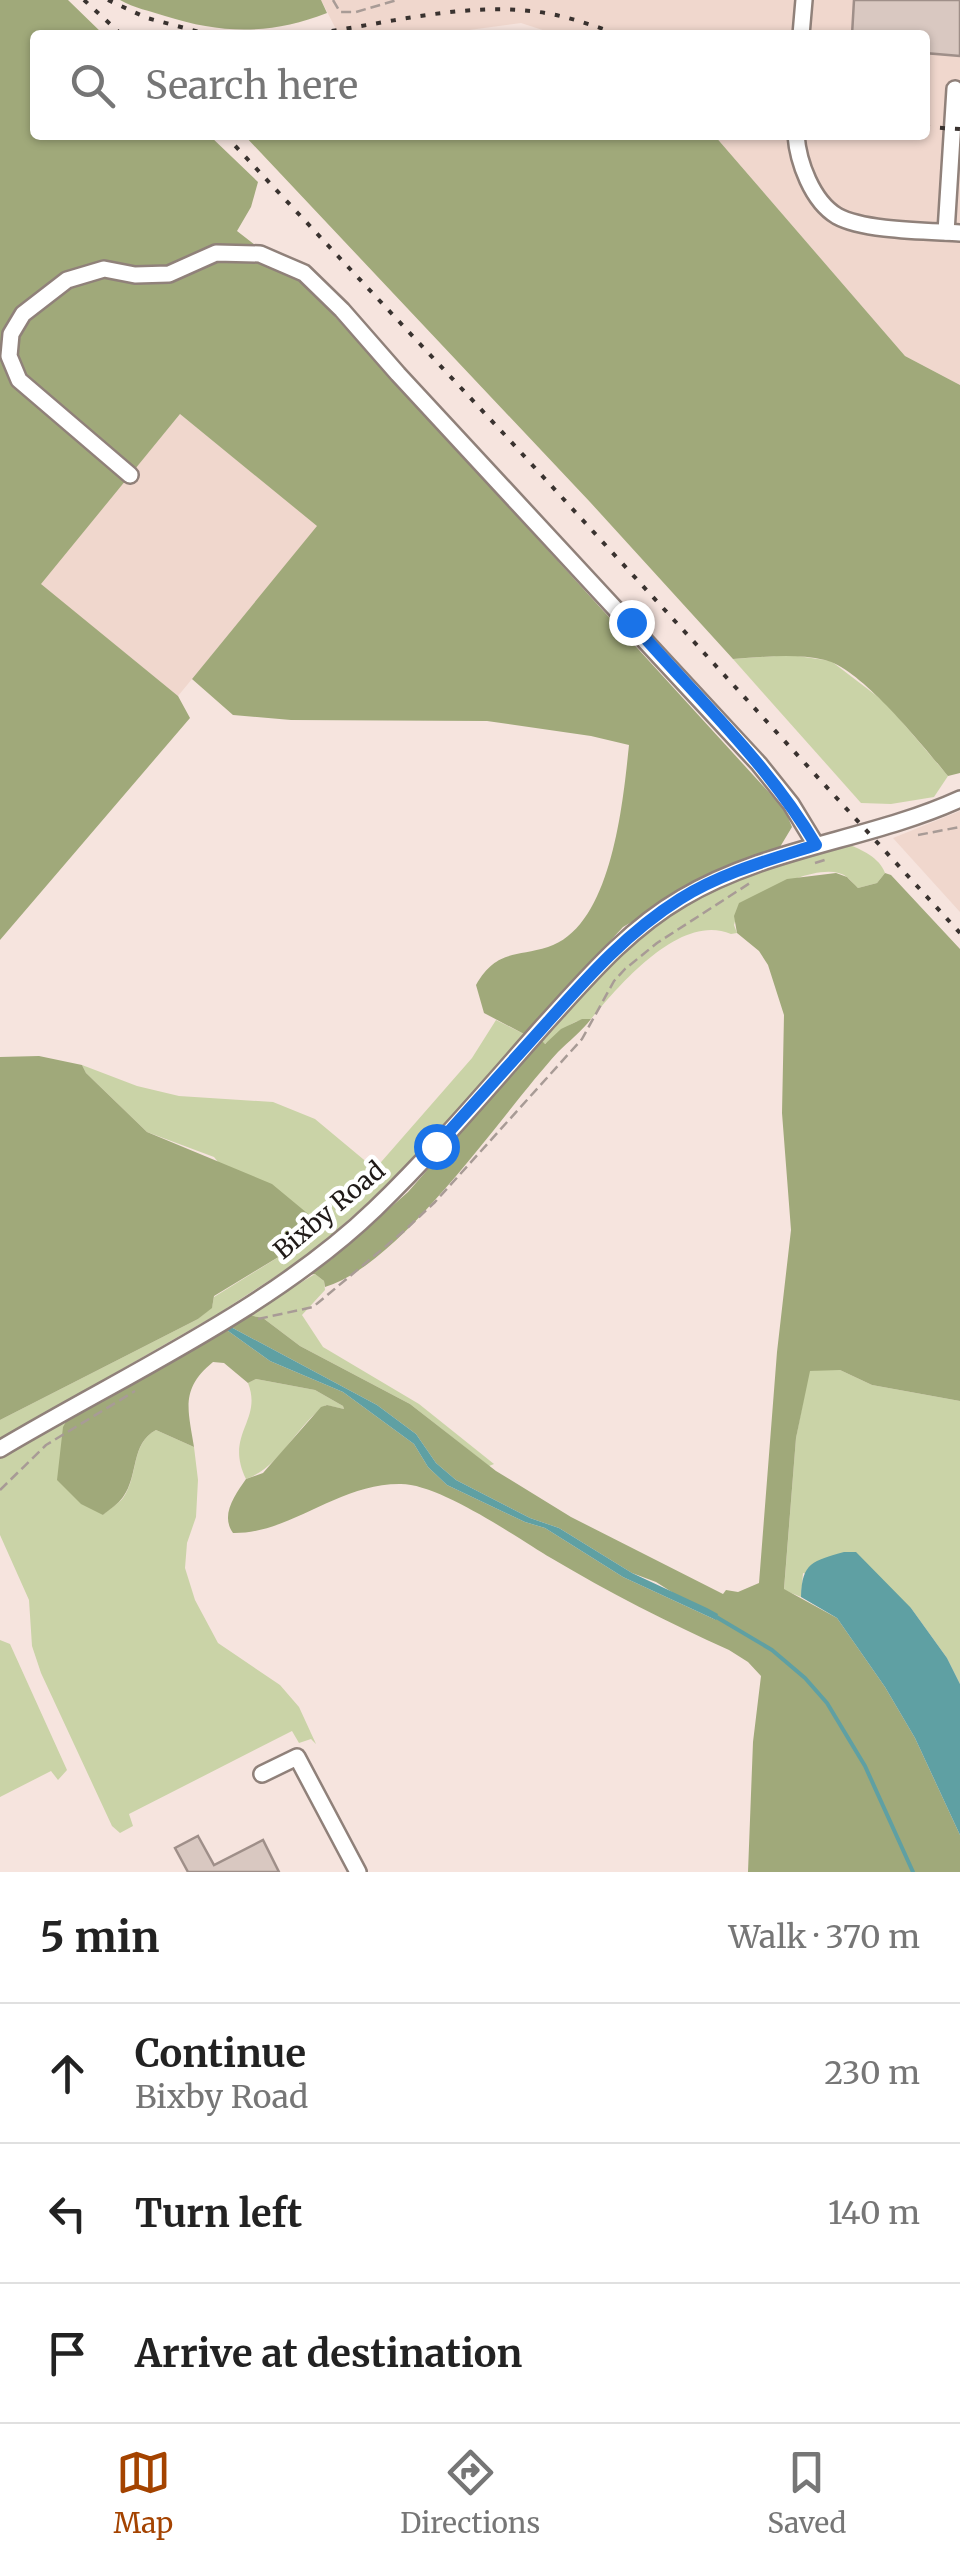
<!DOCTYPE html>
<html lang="en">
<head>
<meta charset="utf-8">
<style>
	body { margin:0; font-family:Merriweather,serif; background:#f6f6f6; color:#222 }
	.stop { position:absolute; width:30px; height:30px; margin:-22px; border:8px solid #1a73e8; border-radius:50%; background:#fff }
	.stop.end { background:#1a73e8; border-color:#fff; box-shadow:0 2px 10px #0008 }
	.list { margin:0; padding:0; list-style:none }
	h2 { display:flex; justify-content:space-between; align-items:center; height:130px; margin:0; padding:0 40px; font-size:42px }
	h2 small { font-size:32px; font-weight:400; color:#767676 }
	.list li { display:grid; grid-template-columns:65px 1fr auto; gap:30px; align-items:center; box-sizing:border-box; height:140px; padding:0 40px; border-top:2px solid #e0e0e0 }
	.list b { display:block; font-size:38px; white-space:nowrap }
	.list p { margin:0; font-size:32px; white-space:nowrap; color:#767676 }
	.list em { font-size:32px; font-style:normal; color:#767676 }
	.icon { flex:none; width:55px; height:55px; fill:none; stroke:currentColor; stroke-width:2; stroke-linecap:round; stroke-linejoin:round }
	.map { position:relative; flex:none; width:960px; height:1872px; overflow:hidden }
	.search { position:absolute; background:#fff; box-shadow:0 2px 8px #0004; left:30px; right:30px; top:30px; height:110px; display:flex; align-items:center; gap:25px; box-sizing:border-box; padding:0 35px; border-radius:10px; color:#767676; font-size:38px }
	.sheet { height:550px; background:#fff }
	nav { display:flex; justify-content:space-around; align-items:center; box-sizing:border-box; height:140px; border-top:2px solid #e0e0e0; background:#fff; font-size:28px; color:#767676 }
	nav a { display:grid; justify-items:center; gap:5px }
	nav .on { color:#a44300 }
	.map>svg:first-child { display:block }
</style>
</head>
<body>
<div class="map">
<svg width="960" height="1872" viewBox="0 0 960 1872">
	<rect width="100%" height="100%" fill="#f6e4de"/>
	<g fill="#f0d7cd">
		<polygon points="321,0 960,0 960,385 905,356 714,135 925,135 925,35 558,35 521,23 432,35 339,35"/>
		<polygon points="180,414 318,526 178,696 40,584"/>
		<polygon points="960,811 960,912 893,838"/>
	</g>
	<g fill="#cad3a7">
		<polygon points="791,655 831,661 886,703 948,776 934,797 891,804 861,803 733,659"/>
		<path d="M847 844C861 849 880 858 885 873L877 883 858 888C854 885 851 880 847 877 823 859 763 893 740 903L734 925 737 933 731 934C681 912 620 984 591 1019 569 1018 561 1036 544 1044L541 1040C593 983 643 923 715 889 756 869 803 858 847 844Z"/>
		<polygon points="496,1020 524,1034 402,1172 310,1254 216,1315 0,1439 0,1420 198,1319 212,1307 214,1297 290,1250 214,1157 147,1132 86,1073 82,1065 137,1086 179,1096 273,1102 315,1119 375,1169 472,1058"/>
		<polygon points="315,1274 324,1281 325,1290 302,1315 323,1347 419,1404 494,1464 489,1466 410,1404 300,1346 263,1318 248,1315"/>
		<polygon points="826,1369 840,1370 872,1385 960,1401 960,1684 947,1658 911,1608 803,1573 801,1597 784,1590 796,1438 809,1371"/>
		<path d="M256 1379 315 1390 343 1406 344 1409 326 1405C296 1425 281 1467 246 1479 224 1434 263 1421 248 1383Z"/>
		<path d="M68 1418 103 1515C109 1509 118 1504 123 1498 139 1476 130 1444 156 1430L194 1447 198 1480 196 1517 187 1543 185 1568 195 1600 218 1643 280 1685 299 1707 316 1744 311 1739 299 1743 292 1731 129 1814 133 1826 120 1833 112 1826 41 1673 32 1646 29 1600 0 1535V1457Z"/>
		<polygon points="0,1640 10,1644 67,1770 58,1780 51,1771 0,1797"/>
	</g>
	<g fill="#a0a97a">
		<path d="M0 0H68L104 35H35V135H209L258 182 251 207 237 231 306 285 785 810 792 827 780 847 726 867 623 927 524 1034 484 1013 476 985C496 950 515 957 548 947 612 927 623 802 629 745L591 736 487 721 291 720 233 715 192 679 317 526 180 414 41 584 178 696 190 718 0 940Z"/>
		<path d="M120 0H321L327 13C271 35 222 34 165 16 150 11 134 8 120 0Z"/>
		<path d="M244 135H714L905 356 960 385V773L948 776C923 746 862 669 825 660 794 653 764 657 733 659L590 502Z"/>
		<path d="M836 873 847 877 858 888 877 883 885 873 891 875 960 949V1401L872 1385 840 1370 810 1371 796 1438 784 1589 837 1618 885 1687 915 1738 960 1835V1872H748L753 1742 761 1676 748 1662 729 1650C669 1623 608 1592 551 1558 516 1537 440 1484 401 1484 338 1483 291 1534 233 1533 220 1515 235 1495 246 1479L263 1473 321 1407 327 1405 344 1409 343 1406 315 1390 256 1379 248 1383 224 1363 213 1362C180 1389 188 1409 194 1447L156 1430C130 1444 139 1475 123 1497 118 1504 110 1509 103 1515L81 1504 57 1480 63 1427 68 1418 224 1328 270 1361 343 1392 414 1444 428 1467 447 1485 525 1522 545 1528 623 1577 716 1620 656 1582 632 1573 559 1528 530 1518 456 1480 436 1463 416 1434 377 1405 229 1326 248 1315 263 1318 300 1346 410 1404 496 1471 571 1517 723 1594 726 1590 738 1592 759 1583 777 1352 791 1230 782 1113 784 1015 768 965 759 951 737 933 734 916 739 903 787 879Z"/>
		<path d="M582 1019H591C581 1032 569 1041 558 1052 502 1113 402 1264 325 1287L324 1281 315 1274 308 1275 332 1259 408 1192 541 1040 545 1044 561 1029Z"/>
		<polygon points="39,1056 82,1065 86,1073 147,1132 272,1184 313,1218 290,1250 214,1296 212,1308 198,1319 0,1420 0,1057"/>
	</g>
	<g fill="#5fa0a3">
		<polygon points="229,1326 377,1405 416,1434 436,1463 456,1480 530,1518 559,1528 632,1573 707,1608 718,1614 716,1620 623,1577 545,1528 525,1522 447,1485 428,1467 414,1444 343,1392 270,1361 224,1328"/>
		<path d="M844 1552H856L911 1608 947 1658 960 1684V1835L915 1738 885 1687 837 1618 801 1597C802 1562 813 1561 844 1552Z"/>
	</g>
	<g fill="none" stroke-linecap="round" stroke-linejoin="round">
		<polyline stroke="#5fa0a3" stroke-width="4" points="713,1615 772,1650 805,1678 827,1703 865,1766 913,1872"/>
	</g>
	<g fill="#d9c8c1" stroke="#9f8f89" stroke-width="2.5">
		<polygon points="854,0 960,0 960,56 925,53 925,35 852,35"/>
		<polygon points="198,1836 214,1865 263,1840 279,1872 188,1872 175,1848"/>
	</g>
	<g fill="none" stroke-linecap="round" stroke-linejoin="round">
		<g stroke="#90817a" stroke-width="20">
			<g id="minor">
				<polyline points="801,35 804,0"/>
				<path d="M796 135C798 162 812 201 837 216 864 231 928 231 960 233"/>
				<polyline points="946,232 955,89"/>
				<polyline points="130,475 19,380 9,356 11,334 23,314 67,280 104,269 135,275 169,274 216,253 260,254 304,273 342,310 398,374 759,764 791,804 816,845"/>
				<path d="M0 1449C124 1375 271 1309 375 1209 435 1151 489 1087 544 1025 587 978 627 930 682 898 768 847 870 840 960 799"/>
				<polyline points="262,1774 297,1757 358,1872"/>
			</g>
		</g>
		<g stroke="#a89b96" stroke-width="2.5" stroke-dasharray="10 5" stroke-linecap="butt">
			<polyline points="333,0 340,12 356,12 397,0"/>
			<polyline points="918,835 960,827"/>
			<polyline points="815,863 828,859"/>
			<polyline points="258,1319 313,1307 404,1231 435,1202 582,1039 614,981 625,969 657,943 750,883"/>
			<polyline points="0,1490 46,1445 135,1391"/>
		</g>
		<use href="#minor" stroke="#fff" stroke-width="15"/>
		<g stroke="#39322f" stroke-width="4" stroke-dasharray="5 10" stroke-linecap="butt">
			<polyline points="84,0 122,35"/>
			<polyline points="108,0 147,18 211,35"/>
			<path d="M302 35C380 26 461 1 539 12 568 16 594 26 621 35"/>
			<polyline points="925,127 960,129"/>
			<polyline points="225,135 504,434 960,933"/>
		</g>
	</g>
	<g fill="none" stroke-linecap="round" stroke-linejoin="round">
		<path stroke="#1a73e8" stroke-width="12" d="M436 1146C472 1106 509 1065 545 1025 586 979 626 933 680 899 721 873 769 860 816 845 767 762 694 695 631 622"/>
	</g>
	<g text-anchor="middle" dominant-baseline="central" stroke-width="9" stroke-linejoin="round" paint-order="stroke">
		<g font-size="25" fill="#201a18" stroke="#fff">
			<text transform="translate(329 1210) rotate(-40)">Bixby Road</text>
		</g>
	</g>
</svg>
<div class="stop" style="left:436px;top:1146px"></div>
<div class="stop end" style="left:631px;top:622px"></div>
<div class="search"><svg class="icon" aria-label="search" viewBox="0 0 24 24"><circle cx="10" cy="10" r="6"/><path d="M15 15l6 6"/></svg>Search here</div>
</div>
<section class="sheet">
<h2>5 min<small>Walk · 370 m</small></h2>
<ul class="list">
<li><svg class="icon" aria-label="ahead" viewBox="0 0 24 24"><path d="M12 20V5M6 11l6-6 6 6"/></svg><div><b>Continue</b><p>Bixby Road</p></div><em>230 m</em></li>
<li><svg class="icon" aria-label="left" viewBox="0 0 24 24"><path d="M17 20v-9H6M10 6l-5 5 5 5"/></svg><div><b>Turn left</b></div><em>140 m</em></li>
<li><svg class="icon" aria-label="arrive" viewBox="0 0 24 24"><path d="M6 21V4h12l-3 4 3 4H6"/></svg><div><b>Arrive at destination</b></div></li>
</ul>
</section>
<nav>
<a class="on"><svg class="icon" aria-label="map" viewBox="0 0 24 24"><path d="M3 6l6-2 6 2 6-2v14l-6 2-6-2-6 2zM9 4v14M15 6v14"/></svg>Map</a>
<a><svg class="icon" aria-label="directions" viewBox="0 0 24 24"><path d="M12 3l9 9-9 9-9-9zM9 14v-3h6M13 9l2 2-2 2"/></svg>Directions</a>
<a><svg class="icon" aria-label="saved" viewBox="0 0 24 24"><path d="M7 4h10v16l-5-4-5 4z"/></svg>Saved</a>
</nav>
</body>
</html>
